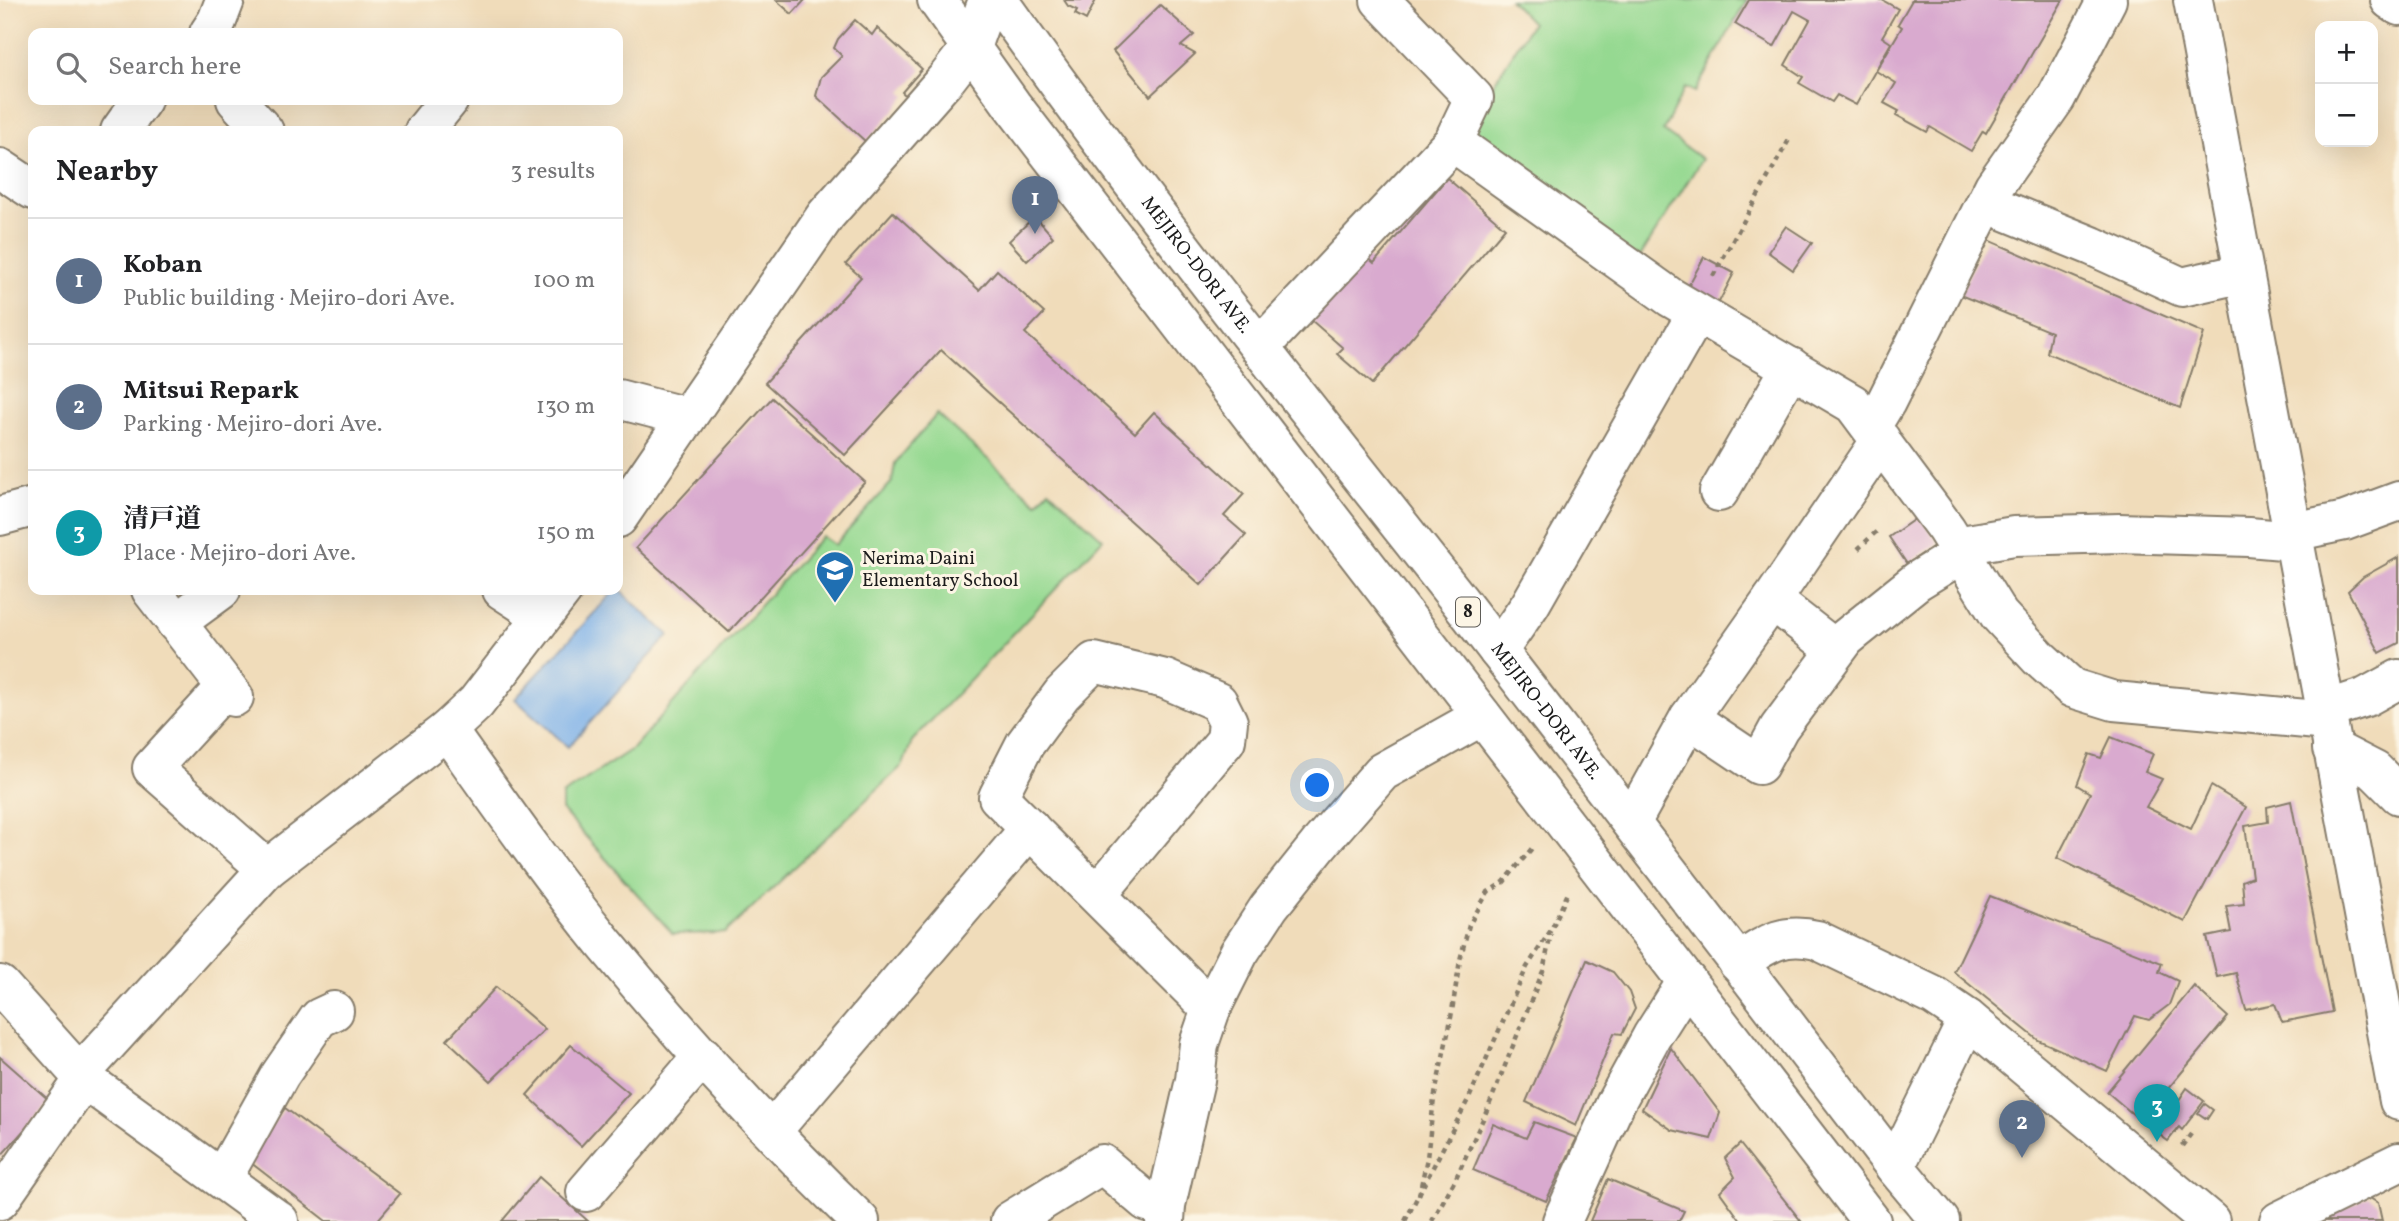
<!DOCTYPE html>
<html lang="en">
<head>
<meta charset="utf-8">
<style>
	body { margin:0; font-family:Vollkorn,"Noto Serif JP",serif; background:#f6f6f6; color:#202124 }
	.controls { position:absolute; right:21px; top:21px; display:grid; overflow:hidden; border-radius:14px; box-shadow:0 7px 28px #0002 }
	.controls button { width:63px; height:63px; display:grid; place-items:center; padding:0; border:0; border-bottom:2px solid #e0e0e0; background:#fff; color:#202124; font:35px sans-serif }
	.you { position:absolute; left:1318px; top:786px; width:24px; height:24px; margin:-18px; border:5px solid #fff; border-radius:50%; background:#1a73e8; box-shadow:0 0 0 10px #1a73e833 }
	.badge { display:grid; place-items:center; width:46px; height:46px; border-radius:50%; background:#b45309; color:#fff; font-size:23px; font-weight:700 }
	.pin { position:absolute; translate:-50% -58px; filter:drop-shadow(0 2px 4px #0008) }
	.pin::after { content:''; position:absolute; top:37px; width:24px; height:21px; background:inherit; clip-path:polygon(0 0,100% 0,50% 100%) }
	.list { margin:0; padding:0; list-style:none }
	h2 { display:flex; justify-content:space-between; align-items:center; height:91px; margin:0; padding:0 28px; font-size:30px }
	h2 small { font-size:23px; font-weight:400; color:#757577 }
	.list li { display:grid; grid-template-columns:46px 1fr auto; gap:21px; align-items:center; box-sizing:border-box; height:126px; padding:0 28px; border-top:2px solid #e0e0e0 }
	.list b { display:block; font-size:26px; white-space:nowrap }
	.list p { margin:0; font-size:23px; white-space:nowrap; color:#757577 }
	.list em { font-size:23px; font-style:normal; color:#757577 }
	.icon { flex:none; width:38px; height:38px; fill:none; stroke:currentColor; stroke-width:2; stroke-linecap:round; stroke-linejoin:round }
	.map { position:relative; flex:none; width:2399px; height:1221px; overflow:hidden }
	.search { position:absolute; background:#fff; box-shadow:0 7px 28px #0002; left:28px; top:28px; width:595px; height:77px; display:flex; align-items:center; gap:18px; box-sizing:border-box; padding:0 24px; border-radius:14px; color:#757577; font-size:26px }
	.panel { position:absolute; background:#fff; box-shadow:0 7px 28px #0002; left:28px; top:126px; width:595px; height:469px; border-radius:14px }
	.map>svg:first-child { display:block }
</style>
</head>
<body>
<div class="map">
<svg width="2399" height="1221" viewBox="0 0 2399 1221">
	<rect width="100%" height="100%" fill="#fcf5e5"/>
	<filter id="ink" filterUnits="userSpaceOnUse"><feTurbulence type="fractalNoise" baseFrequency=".0143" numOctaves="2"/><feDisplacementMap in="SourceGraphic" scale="14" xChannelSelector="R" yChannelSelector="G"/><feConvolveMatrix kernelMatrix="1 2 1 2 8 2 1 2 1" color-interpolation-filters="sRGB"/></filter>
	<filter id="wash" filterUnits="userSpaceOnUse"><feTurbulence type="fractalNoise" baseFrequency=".00686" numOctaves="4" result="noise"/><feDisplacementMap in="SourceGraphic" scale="28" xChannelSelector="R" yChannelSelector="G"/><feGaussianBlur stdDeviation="1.57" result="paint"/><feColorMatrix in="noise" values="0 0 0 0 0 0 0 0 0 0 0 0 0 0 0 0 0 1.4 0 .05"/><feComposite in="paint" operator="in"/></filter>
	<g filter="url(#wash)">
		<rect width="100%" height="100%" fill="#f0dcba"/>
		<g fill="#95d991" stroke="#587a56" stroke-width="2">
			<polygon points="1510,0 1747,0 1695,92 1685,87 1663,131 1702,159 1636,263 1470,133 1492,86 1532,23"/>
			<polygon points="937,414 1037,503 1049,490 1103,539 912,741 903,765 725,933 673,934 562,810 562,795 632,749 822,536 835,545 892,482 895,463"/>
		</g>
		<polygon fill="#7bb0e9" stroke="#4c6682" stroke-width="2" points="618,589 669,635 568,747 515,699 615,590"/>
		<g id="blocks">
			<g fill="#d9aacf">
				<polygon points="776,0 805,0 792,14"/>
				<polygon points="1064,0 1096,0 1086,20 1075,14 1077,10 1068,6"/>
				<polygon points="1749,0 1882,0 1898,9 1882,37 1891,43 1856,105 1837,95 1832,102 1799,83 1803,77 1785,65 1810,20 1794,11 1774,47 1735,24"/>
				<polygon points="1912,0 2063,0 1986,133 1983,131 1971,151 1930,127 1927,132 1896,115 1899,111 1884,103 1896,83 1876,71 1902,27 1898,24"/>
				<polygon points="1160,5 1194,35 1181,46 1195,54 1150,96 1113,51"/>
				<polygon points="855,20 872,35 877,28 922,69 902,92 906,96 866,142 816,96 821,77 842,56 834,48 838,39"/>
				<polygon points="1447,178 1505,228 1372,384 1337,354 1343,348 1311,320 1364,254 1374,263"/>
				<polygon points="893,212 979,290 997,270 1044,313 1025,333 1135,433 1154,412 1244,494 1224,516 1246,535 1201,585 941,350 845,455 765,383 861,277 846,264"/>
				<polygon points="1035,216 1053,237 1027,261 1009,241"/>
				<polygon points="1786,226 1812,243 1793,270 1768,252"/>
				<polygon points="1986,239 2204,333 2180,408 2047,353 2051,332 1960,295"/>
				<polygon points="1704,257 1734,273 1717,306 1686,290"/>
				<polygon points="772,398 865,482 729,632 636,548"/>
				<polygon points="1919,516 1938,543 1907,564 1889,537"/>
				<polygon points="2399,557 2399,643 2380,653 2348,591 2363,577"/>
				<polygon points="2111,737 2153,754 2145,772 2162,779 2146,807 2191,829 2211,786 2246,807 2185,922 2057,858 2090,793 2077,785 2089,754 2101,758"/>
				<polygon points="2291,801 2332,1012 2282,1022 2275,1004 2246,1010 2236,973 2217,977 2207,937 2231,932 2226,906 2244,904 2242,881 2252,877 2245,826 2268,822 2267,807"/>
				<polygon points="1990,896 2162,963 2159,972 2178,981 2169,1005 2149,1020 2135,1016 2107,1071 2038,1040 1954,972"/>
				<polygon points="1587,960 1613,972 1629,992 1635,1009 1622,1034 1614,1033 1576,1126 1526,1102"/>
				<polygon points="2194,986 2228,1017 2141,1121 2107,1092"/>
				<polygon points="496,987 545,1029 491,1081 447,1040"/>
				<polygon points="571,1045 629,1093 581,1146 527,1095"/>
				<polygon points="1671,1048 1720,1113 1711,1139 1672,1130 1642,1109"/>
				<polygon points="0,1057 50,1101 0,1157"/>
				<polygon points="2187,1088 2204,1101 2182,1130 2179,1127 2168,1141 2157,1133"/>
				<polygon points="2205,1104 2213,1110 2207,1119 2198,1113"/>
				<polygon points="285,1108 400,1194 377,1221 326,1221 246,1159"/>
				<polygon points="1534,1122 1577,1138 1546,1201 1473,1170 1493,1124 1526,1138"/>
				<polygon points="1740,1144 1801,1221 1741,1221 1720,1192 1735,1177 1725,1158"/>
				<polygon points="539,1177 588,1221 502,1221"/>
				<polygon points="1608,1179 1684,1211 1679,1221 1590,1221"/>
				<polygon points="2368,1197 2378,1203 2382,1221 2320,1221"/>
			</g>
		</g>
	</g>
	<g filter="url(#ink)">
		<use href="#blocks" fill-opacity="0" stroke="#867c6b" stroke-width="2"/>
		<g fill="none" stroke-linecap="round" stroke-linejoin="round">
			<g stroke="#867c6b" stroke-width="42">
				<g id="minor">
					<polyline points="2193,0 2399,1101"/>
					<polyline points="2390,0 2399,6"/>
					<polyline points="209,33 217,21 225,0"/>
					<polyline points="236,100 264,131"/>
					<polyline points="120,131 142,100"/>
					<polyline points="424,131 449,100"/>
					<polyline points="1453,142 1670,297 1853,404 1946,529 1999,615 2039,658 2072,688 2114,701 2328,721"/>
					<polyline points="0,168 33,190"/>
					<polyline points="1986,203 2092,246 2182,287 2244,273"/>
					<polyline points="1260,347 1453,142 1474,98 1380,0"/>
					<polyline points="618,399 687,417"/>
					<polyline points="1871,427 1886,402 1994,186 2056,98 2107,0"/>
					<polyline points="1719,492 1791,367"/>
					<polyline points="0,516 33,507"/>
					<polyline points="618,518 826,215 947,78 971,47 988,0"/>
					<polyline points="2293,532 2345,521 2399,501"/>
					<polyline points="1956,546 2014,536 2119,533 2249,537 2294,541"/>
					<polyline points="151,590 234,697"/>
					<polyline points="502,590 542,616"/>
					<polyline points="1772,600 1836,650"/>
					<polyline points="176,623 221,590"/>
					<polyline points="1498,651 1530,605 1697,313"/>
					<polyline points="226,687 152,768 267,869"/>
					<polyline points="2326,710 2366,697 2399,679"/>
					<polyline points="1689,718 1759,765 1779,728 1846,638 1917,581 1961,554"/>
					<path d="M447 730C498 802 549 875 605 944 684 1040 770 1134 860 1221"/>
					<polyline points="2332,749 2375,771 2399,795"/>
					<polyline points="1632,821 1689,718 1772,600 1881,440"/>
					<polyline points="1097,895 1226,740 1228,722 1218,702 1165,679 1094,662 1062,694 1025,744 998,797 1211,1009"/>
					<path d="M1738 963C1767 944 1781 932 1817 940L1934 996 1968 1019 2210 1221"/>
					<polyline points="0,985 84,1079 279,1221"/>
					<polyline points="80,1074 267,869 447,730 476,703 563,590"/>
					<polyline points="772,1131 1030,828"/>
					<polyline points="1895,1167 1968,1019"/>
					<polyline points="222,1179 280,1075 319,1018 334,1011"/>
					<polyline points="586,1192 703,1056"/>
					<polyline points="0,1200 84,1079"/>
					<polyline points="1010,1221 1102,1164 1147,1202 1166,1205"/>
					<polyline points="1165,1221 1166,1205 1195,1080 1199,1044 1211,1009 1239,953 1269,907 1320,843 1382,772 1482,716"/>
					<polyline points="1562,1221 1616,1102 1652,1036 1687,981"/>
					<polyline points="2279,1221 2399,1162"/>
				</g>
			</g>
			<g stroke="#867c6b" stroke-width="42">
				<g id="major">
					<polyline points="937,0 1012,105 1871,1221"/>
					<path id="s1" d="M998 0C1145 207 1305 405 1462 604 1608 791 1751 979 1895 1167L1940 1221"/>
				</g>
			</g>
			<g stroke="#867c6b" stroke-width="4.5" stroke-dasharray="5 5" stroke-linecap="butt">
				<polyline points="1713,276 1790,138"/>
				<polyline points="1858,549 1878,530"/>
				<polyline points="2182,1146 2194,1130"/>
				<polyline points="1419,1195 1427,1158 1434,1099 1450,1024 1460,960 1469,925 1488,892 1504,882 1533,847"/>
				<polyline points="1405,1221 1470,1096 1527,967 1551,930 1568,893"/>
				<polyline points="1432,1221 1455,1180 1488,1108 1543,971 1551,934"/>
			</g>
			<use href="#minor" stroke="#fff" stroke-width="38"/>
			<use href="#major" stroke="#fff" stroke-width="38"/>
		</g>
	</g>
	<defs>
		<g id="school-pin" transform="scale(2.0125)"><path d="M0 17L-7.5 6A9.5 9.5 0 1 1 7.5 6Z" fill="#1f6fb2" stroke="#fcf5e5"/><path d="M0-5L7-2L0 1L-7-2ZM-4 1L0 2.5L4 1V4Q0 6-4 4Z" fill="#fff"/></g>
	</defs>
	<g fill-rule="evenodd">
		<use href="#school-pin" x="835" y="570"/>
	</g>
	<g text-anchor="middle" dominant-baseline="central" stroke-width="6" stroke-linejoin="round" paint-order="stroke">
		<rect fill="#fcf5e5" stroke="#5f5d58" stroke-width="2" x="1456" y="597.5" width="24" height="29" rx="5"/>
		<g font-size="18" font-weight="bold" fill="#1c1c1c">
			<text x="1468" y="612">8</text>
		</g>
		<g font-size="19" fill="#1c1c1c" stroke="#fcf5e5">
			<text stroke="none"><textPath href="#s1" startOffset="331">MEJIRO-DORI AVE.</textPath></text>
			<text stroke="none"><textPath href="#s1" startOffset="898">MEJIRO-DORI AVE.</textPath></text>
		</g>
		<g font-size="19" fill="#1c1c1c" stroke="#fcf5e5" text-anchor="start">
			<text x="862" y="559">Nerima Daini<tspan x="862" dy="22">Elementary School</tspan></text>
		</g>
	</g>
</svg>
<div class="controls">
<button>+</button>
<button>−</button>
</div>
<div class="you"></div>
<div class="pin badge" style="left:1035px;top:234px;background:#5c6f8a">1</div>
<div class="pin badge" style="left:2022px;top:1158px;background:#5c6f8a">2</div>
<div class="pin badge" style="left:2157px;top:1142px;background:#0f9aa8">3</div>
<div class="search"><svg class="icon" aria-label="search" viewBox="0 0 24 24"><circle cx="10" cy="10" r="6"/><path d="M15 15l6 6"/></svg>Search here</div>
<section class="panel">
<h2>Nearby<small>3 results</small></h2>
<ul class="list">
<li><span class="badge" style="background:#5c6f8a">1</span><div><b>Koban</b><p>Public building · Mejiro-dori Ave.</p></div><em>100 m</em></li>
<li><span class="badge" style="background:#5c6f8a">2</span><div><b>Mitsui Repark</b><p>Parking · Mejiro-dori Ave.</p></div><em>130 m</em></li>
<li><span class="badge" style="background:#0f9aa8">3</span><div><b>清戸道</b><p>Place · Mejiro-dori Ave.</p></div><em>150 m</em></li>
</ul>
</section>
</div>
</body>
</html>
